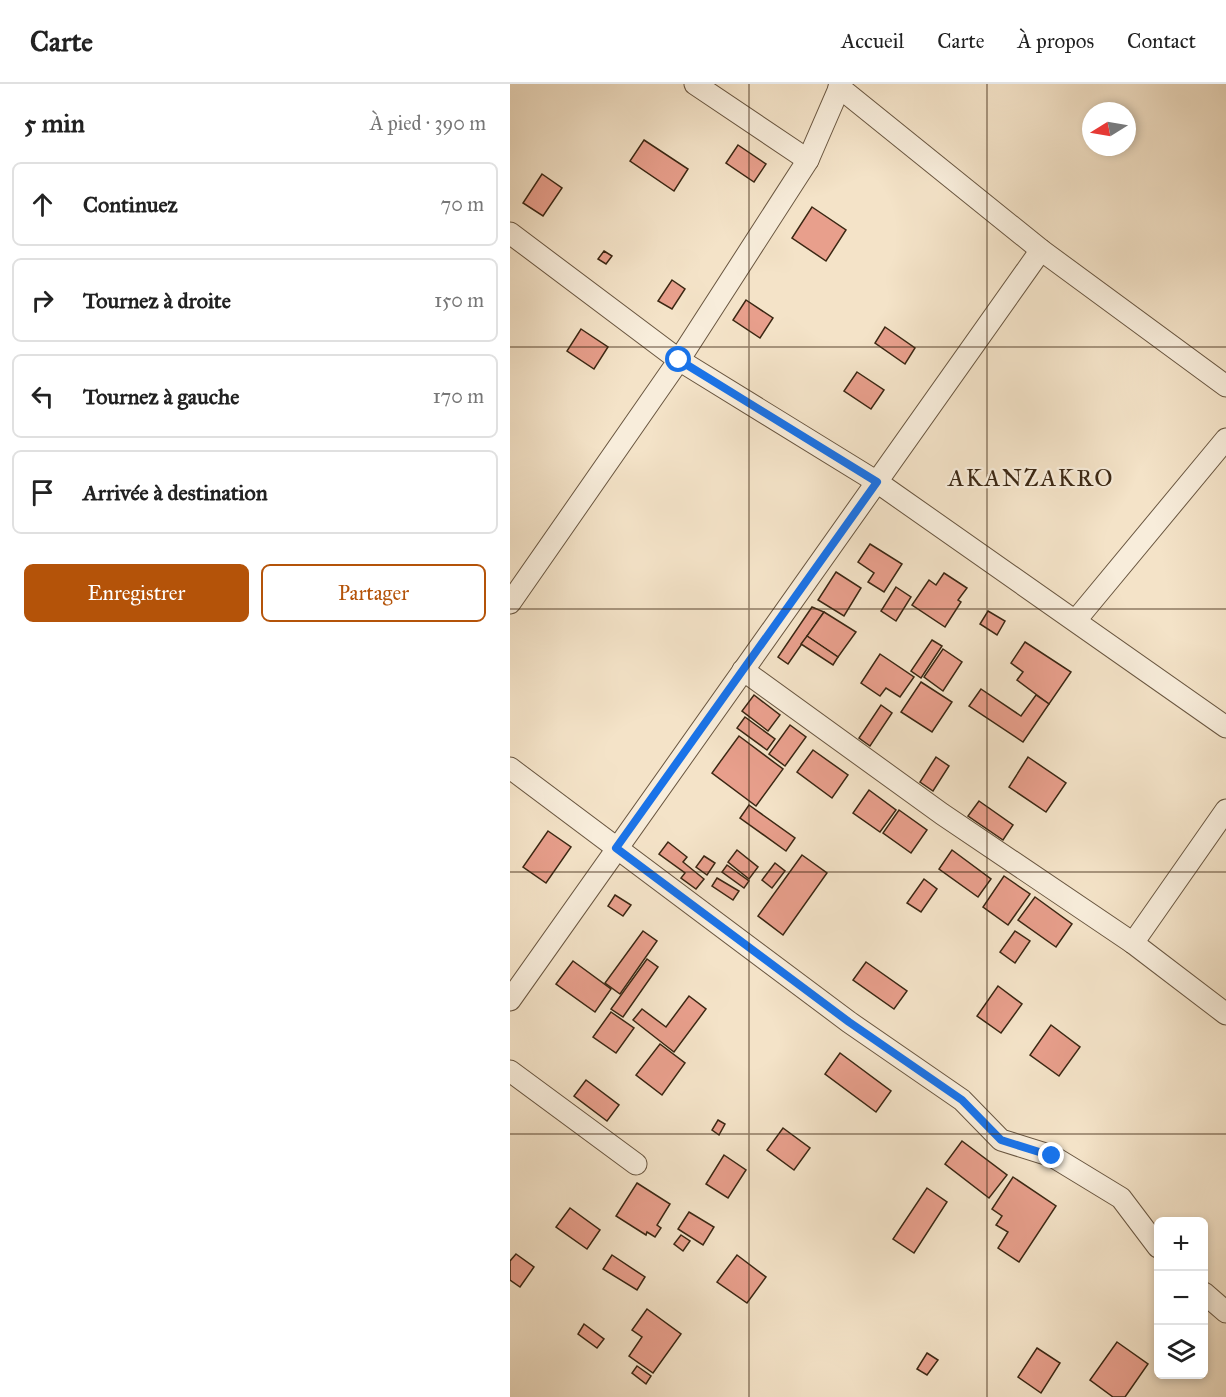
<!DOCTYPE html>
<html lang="fr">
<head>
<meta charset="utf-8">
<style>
	body { margin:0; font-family:"IM FELL Great Primer",serif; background:#f2f2f2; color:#222 }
	.controls { position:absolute; right:18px; bottom:18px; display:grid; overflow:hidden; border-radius:9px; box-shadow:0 3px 9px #0003 }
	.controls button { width:54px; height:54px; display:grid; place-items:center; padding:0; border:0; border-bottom:2px solid #e0e0e0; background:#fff; color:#222; font:30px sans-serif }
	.compass { position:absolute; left:572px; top:18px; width:54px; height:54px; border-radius:50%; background:#fff; box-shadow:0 3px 9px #0003; rotate:259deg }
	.stop { position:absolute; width:18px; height:18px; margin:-14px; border:4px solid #1a73e8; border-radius:50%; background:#fff }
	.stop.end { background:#1a73e8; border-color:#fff; box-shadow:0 2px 6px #0008 }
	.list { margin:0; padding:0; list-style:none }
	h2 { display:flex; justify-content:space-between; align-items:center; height:78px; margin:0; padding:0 24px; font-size:26px }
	h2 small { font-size:20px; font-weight:400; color:#767676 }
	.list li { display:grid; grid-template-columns:39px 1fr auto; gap:18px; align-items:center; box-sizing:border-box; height:84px; margin:0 12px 12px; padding:0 12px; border:2px solid #e0e0e0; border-radius:9px }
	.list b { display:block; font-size:22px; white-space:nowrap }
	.list em { font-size:20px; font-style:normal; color:#767676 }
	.actions { display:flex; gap:12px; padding:18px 24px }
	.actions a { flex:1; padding:14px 0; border:2px solid #b45309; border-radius:9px; text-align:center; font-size:21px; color:#b45309 }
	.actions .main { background:#b45309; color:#fff }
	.icon { flex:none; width:33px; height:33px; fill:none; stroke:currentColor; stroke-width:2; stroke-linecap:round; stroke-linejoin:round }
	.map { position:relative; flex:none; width:716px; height:1313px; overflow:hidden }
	header { display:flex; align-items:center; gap:36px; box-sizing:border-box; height:84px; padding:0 30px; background:#fff; border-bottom:2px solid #e0e0e0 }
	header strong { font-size:28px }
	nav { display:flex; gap:33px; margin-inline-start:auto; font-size:21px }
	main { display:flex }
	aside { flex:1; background:#fff }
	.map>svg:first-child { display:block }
</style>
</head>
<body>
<header>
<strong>Carte</strong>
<nav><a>Accueil</a><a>Carte</a><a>À propos</a><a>Contact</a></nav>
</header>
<main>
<aside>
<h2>5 min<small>À pied · 390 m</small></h2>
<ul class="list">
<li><svg class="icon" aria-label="ahead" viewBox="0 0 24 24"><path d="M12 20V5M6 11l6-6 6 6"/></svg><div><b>Continuez</b></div><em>70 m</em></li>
<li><svg class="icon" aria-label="right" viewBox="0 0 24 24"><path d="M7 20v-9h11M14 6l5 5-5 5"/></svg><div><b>Tournez à droite</b></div><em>150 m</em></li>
<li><svg class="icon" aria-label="left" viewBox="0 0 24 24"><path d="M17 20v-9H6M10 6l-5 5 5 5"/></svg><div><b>Tournez à gauche</b></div><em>170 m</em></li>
<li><svg class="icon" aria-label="arrive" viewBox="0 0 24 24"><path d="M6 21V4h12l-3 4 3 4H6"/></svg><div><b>Arrivée à destination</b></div></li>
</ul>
<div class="actions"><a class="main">Enregistrer</a><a>Partager</a></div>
</aside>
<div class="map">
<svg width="716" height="1313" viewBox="0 0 716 1313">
	<rect width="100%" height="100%" fill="#f4e3c8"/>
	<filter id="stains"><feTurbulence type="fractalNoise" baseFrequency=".00333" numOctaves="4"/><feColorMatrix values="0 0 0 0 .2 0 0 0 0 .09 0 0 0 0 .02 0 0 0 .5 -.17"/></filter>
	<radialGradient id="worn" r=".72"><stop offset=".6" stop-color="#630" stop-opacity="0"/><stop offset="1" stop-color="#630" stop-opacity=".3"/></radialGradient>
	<g fill="#e89f8c" stroke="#3b2713" stroke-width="1.5">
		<polygon points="134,56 178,85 164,107 120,77"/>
		<polygon points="228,61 256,80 244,98 216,79"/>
		<polygon points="32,90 52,104 33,132 13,119"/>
		<polygon points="302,123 336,146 316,177 282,154"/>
		<polygon points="94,167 102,172 96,180 88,175"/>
		<polygon points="162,196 175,205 162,225 148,217"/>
		<polygon points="236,216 263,234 250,254 223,236"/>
		<polygon points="375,243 405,264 395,280 365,259"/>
		<polygon points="71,245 98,263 84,285 57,267"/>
		<polygon points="347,288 374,306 361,325 334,307"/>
		<polygon points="360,460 392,480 374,508 358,498 364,489 348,478"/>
		<polygon points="326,488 351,504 334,532 308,516"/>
		<polygon points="434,489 457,504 448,516 451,518 435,543 402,521 419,496 426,501"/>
		<polygon points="386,503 401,513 386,537 371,527"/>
		<polygon points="302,523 314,528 278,580 268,573"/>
		<polygon points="478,527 495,537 487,551 470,540"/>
		<polygon points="314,528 346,548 328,573 297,552"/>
		<polygon points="297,552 328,573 323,581 291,560"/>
		<polygon points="422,556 432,562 411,594 401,587"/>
		<polygon points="515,558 561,588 539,620 507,596 513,588 501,579"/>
		<polygon points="433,565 452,578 433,607 414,593"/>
		<polygon points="370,570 404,593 390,613 376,604 370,612 351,599"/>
		<polygon points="411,598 442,618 422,648 391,628"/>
		<polygon points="471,605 511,632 526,611 539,620 513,658 459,622"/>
		<polygon points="244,611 270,631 258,647 232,627"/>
		<polygon points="371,621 382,629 360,662 349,654"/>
		<polygon points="235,633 265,655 257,666 227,644"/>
		<polygon points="280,641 296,653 275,682 259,670"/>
		<polygon points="229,652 273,685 246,722 202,689"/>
		<polygon points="303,666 338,691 322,714 287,688"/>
		<polygon points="426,673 439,682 423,707 410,698"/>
		<polygon points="518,673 556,699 536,728 499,703"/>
		<polygon points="359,706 386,726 370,748 343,729"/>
		<polygon points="469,717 503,741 493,756 458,732"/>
		<polygon points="239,721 285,754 276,767 230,734"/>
		<polygon points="389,726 417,746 401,769 373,749"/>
		<polygon points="38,747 61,763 36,799 13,783"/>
		<polygon points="158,758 177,773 173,778 194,795 186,805 171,794 175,789 149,770"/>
		<polygon points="227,766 248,783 239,795 218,778"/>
		<polygon points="442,766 481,795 468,813 429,785"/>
		<polygon points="292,771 317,789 273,851 248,832"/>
		<polygon points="194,772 205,779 197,791 186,783"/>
		<polygon points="265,779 275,787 262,804 252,796"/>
		<polygon points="217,781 239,797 234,804 212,788"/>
		<polygon points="494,792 520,810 498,841 473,823"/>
		<polygon points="207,794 229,807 223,816 202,802"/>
		<polygon points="414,795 427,805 411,828 397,819"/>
		<polygon points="105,811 121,821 113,832 98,822"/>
		<polygon points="525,813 562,840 546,863 508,836"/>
		<polygon points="133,847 147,857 110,910 95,899"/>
		<polygon points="505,847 520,857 505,879 490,868"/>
		<polygon points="137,875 148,883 113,933 101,925"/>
		<polygon points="63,877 101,905 85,928 46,900"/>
		<polygon points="356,878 397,907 384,925 343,896"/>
		<polygon points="488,902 512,920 491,949 467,932"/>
		<polygon points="179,912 196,925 164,968 123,936 132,925 156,943"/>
		<polygon points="101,928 124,944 106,969 83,953"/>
		<polygon points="541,941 570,963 549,992 520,971"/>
		<polygon points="150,960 175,979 152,1011 126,991"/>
		<polygon points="330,969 381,1007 366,1028 315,990"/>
		<polygon points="76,996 109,1021 97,1037 64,1012"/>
		<polygon points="208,1036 215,1040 209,1051 202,1046"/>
		<polygon points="273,1044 300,1064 284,1086 257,1066"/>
		<polygon points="452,1057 497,1091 479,1114 435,1080"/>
		<polygon points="214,1071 236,1086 218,1114 196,1100"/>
		<polygon points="503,1093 546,1122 509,1178 488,1164 498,1148 486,1141 492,1132 482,1125"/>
		<polygon points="127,1099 160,1120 147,1141 151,1144 145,1153 137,1148 136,1151 106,1132"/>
		<polygon points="417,1104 437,1118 404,1169 383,1155"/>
		<polygon points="60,1124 90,1146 77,1165 46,1143"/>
		<polygon points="179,1128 204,1143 193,1161 168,1145"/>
		<polygon points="171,1151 180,1157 173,1167 164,1160"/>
		<polygon points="6,1170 24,1183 10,1203 0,1196 0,1177"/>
		<polygon points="102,1171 135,1193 127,1206 93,1185"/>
		<polygon points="227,1171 256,1193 237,1219 207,1198"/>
		<polygon points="137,1225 171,1250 143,1289 119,1272 132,1253 122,1246"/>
		<polygon points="74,1240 94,1255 87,1264 68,1250"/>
		<polygon points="607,1258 638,1280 615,1313 603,1313 580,1296"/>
		<polygon points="527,1264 550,1279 531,1309 508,1293"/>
		<polygon points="417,1269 428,1276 417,1291 407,1285"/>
		<polygon points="127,1282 141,1292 136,1300 122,1289"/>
	</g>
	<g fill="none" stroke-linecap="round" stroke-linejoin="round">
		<g stroke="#695640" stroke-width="23">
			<g id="street">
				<polyline points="185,0 298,76"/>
				<polyline points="329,3 531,166 716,302"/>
				<polyline points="0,149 169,276 367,398 716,643"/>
				<polyline points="0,519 169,276 298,76 331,0"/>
				<polyline points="566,536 716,355"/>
				<polyline points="233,586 432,730 623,859 716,930"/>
				<polyline points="0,684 339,938 452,1016 491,1056 542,1072 611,1114 648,1163"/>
				<polyline points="623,859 716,726"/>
				<polyline points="0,916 531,166"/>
				<polyline points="0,987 126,1080"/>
				<polyline points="694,1209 716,1228"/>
			</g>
		</g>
		<use href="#street" stroke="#f8eddb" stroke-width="21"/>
	</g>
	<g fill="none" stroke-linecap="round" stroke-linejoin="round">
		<polyline stroke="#1a73e8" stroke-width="8" points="169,276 367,398 106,764 339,938 452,1016 491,1056 542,1072"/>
	</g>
	<path fill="none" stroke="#3b2713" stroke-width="1.5" stroke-opacity="0.55" d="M239 0V1313M477 0V1313M0 263H716M0 525H716M0 788H716M0 1050H716"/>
	<g text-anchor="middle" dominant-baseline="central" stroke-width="4.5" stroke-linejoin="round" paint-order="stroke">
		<g font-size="24" letter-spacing="1.5" fill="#3b2713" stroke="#f8eddb">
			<text x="521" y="394">AKANZAKRO</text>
		</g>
	</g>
	<rect width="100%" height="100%" filter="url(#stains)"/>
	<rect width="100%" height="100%" fill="url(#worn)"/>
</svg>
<div class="controls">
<button>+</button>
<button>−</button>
<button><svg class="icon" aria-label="layers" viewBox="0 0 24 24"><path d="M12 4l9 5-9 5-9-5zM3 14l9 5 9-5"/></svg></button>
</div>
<svg class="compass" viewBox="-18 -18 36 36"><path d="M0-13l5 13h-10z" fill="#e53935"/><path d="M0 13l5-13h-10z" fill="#767676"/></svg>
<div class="stop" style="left:169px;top:276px"></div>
<div class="stop end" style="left:542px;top:1072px"></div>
</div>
</main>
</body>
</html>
